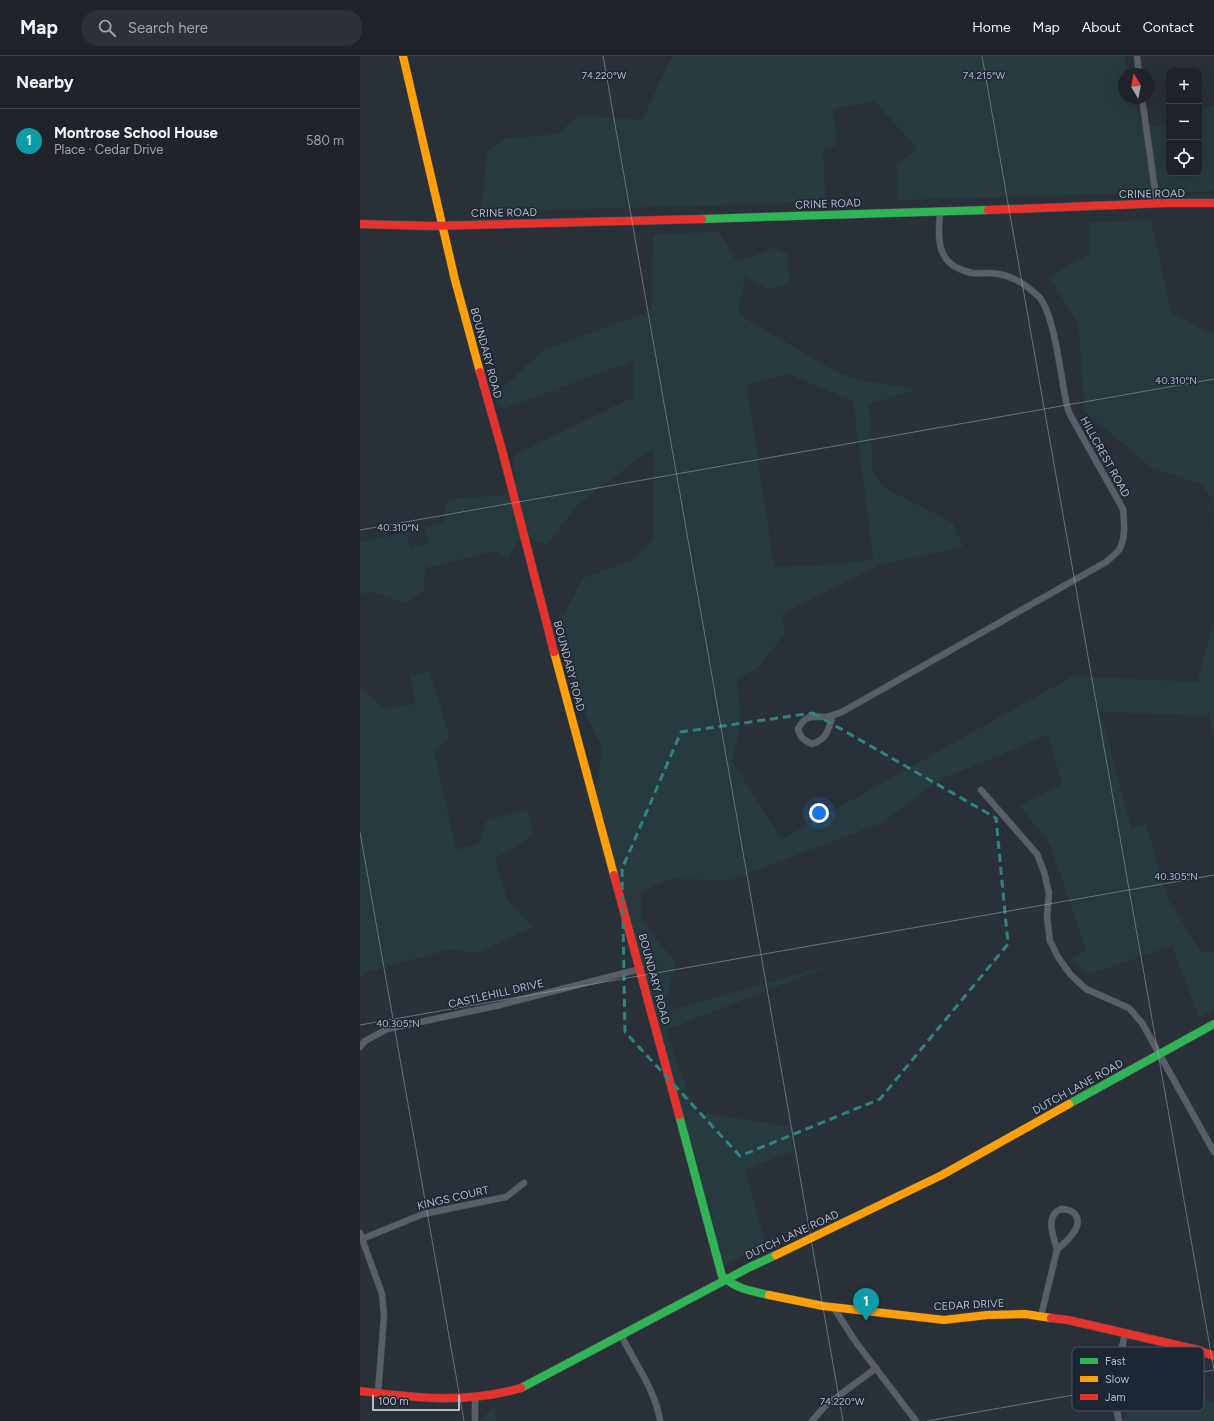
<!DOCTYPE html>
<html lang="en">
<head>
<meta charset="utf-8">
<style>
	body { margin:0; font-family:Figtree,sans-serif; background:#2d3036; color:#f1f3f6 }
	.controls { position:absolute; right:12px; top:12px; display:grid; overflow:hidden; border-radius:8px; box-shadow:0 4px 16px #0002 }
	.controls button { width:36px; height:36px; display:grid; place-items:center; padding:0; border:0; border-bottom:1px solid #3d4147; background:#20242a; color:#f1f3f6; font:20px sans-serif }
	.compass { position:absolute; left:758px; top:12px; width:36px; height:36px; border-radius:50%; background:#20242a; box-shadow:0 4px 16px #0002; rotate:350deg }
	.scale { position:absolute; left:12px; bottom:10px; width:88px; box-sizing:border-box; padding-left:4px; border:2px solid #b4bcc9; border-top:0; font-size:11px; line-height:14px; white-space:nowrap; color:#b4bcc9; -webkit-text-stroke:3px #1d2633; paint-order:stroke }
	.you { position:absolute; left:459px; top:757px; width:14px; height:14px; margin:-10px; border:3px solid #fff; border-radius:50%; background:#1a73e8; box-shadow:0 0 0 6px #1a73e833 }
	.badge { display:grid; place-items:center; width:26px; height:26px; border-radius:50%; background:#848b96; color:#fff; font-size:13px; font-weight:700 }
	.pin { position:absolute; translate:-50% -33px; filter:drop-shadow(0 1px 2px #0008) }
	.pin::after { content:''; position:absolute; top:21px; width:14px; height:12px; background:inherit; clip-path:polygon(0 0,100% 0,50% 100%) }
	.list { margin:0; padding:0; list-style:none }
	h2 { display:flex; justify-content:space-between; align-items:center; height:52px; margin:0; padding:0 16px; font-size:17px }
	h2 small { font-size:13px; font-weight:400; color:#a2a4a8 }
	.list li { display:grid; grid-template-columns:26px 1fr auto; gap:12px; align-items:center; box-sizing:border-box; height:64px; padding:0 16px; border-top:1px solid #3d4147 }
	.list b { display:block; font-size:15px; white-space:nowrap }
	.list p { margin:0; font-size:13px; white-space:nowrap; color:#a2a4a8 }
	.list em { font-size:13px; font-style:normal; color:#a2a4a8 }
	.icon { flex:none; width:22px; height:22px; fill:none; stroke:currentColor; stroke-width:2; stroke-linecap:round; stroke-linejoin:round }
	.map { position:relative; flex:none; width:854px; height:1365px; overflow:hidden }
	header { display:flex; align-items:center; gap:24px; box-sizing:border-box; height:56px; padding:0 20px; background:#20242a; border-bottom:1px solid #3d4147 }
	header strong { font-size:19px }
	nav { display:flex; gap:22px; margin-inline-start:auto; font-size:14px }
	.search { width:280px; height:36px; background:#2d3036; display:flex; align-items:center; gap:10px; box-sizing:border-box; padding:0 14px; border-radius:16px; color:#a2a4a8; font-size:15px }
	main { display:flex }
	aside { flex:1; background:#20242a }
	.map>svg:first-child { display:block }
</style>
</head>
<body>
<header>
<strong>Map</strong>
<div class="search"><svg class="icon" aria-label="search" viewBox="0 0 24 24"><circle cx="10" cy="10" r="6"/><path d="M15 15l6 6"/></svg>Search here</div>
<nav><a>Home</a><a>Map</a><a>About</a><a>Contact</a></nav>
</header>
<main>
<aside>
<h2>Nearby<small></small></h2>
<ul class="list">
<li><span class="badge" style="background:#0f9aa8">1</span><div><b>Montrose School House</b><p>Place · Cedar Drive</p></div><em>580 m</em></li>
</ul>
</aside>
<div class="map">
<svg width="854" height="1365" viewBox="0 0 854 1365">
	<rect width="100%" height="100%" fill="#2a3038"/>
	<g fill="#273a3e" fill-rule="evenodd">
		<polygon points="312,0 764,0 768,18 764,18 764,42 774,42 780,65 799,71 809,65 809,117 839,117 839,54 854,49 854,135 537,144 537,108 557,92 514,45 473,53 477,89 463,94 466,146 121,156 127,95 145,83 197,78 219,59 282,64"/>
		<polygon points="791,164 811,256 847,276 854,277 854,489 853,443 840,428 792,412 725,356 718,267 689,221 730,197 730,166"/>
		<path d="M359 176 377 206 414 192 427 198 430 228 406 233 385 220 378 258 471 313 499 324 559 333 509 348 513 415 523 431 593 467 603 491 520 509 422 558 425 577 397 613 377 622 381 666 372 705 422 783 713 620 837 626 854 565V685L849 660 741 656 771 772 786 768 808 843 842 897 854 895V953L839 962 812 890 727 919 711 902 726 894 690 789 660 749 702 728 688 679 575 726 524 766 370 824 310 823 281 836V863L316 907 305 947 311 954 480 906 306 974 335 1056 433 1071 435 1094 385 1114 406 1189 364 1209 341 1140 233 742 243 693 214 635 200 566 223 522 272 504 293 483 294 391 218 448 187 489 162 479 148 503 135 495 65 512 64 535 44 547 11 535 0 539V486L47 477 50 492 69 488 65 471 82 467 87 444 156 438 153 400 273 341V305L143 353 133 341 183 294 291 255 293 178ZM428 318 493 345 513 503 482 508 414 511 387 329Z"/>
		<polygon points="70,615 90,683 74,694 96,794 119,787 127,764 168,754 174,779 135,803 147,843 173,871 117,897 90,893 7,916 0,921 0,631 24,653 55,648 50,619"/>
		<polygon points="823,1293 842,1298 846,1345 854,1345 854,1365 761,1365 771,1354 813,1353 830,1340"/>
		<polygon points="135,1351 136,1365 119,1365 119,1364"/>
	</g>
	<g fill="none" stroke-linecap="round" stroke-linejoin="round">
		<g stroke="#484c53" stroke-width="7">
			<g id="street">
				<polyline points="777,0 779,18"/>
				<polyline points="782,42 797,148"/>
				<path d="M473 659C468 673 468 683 452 688 444 684 440 682 438 673 446 658 452 661 466 661 471 660 477 658 482 656L746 506C750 502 758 497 760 492 766 481 764 464 763 453L713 364C711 360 708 355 707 350 701 325 695 256 678 240 666 229 655 221 639 218 630 216 621 218 612 217 608 216 604 215 600 213 576 204 578 178 580 156"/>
				<polyline points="621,734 677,798 684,816 689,837 687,861 690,885 698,901 710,918 726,933 769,952 782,967 854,1096"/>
				<polyline points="0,991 5,985 27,973 140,949 280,913"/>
				<path d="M701 1153C707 1153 711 1154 715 1158 725 1171 705 1186 697 1194 694 1181 684 1160 701 1153Z"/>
				<polyline points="0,1177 22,1238 24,1260 18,1337"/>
				<polyline points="2,1183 63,1158 146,1141 164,1127"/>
				<polyline points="474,1252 495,1285 556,1365"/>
				<polyline points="681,1260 697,1194"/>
				<path d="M261 1279C274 1306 296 1335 300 1365"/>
				<polyline points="115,1343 115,1365"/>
				<polyline points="452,1365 465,1350 516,1312"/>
				<polyline points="759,1365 754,1343 754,1328 765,1278"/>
			</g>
		</g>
		<g stroke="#484c53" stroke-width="9">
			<g id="fast">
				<polyline points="342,163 628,154"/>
				<polyline points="709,1048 854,968"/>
				<path d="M319 1059 362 1220C377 1233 390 1235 409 1239"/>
				<polyline points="161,1332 390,1211 416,1199"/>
			</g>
		</g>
		<g stroke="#484c53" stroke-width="9">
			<g id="slow">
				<polyline points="43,0 95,224 120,316"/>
				<polyline points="194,596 254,819"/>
				<polyline points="416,1199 582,1119 709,1048"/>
				<polyline points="409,1239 463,1250 584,1264 627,1259 665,1258 691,1262"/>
			</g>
		</g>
		<g stroke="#484c53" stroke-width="9">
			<g id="jam">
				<polyline points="628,154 806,147 854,147"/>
				<polyline points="0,168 71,170 342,163"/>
				<polyline points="120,316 142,394 194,596"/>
				<polyline points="254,819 319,1059"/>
				<polyline points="691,1262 708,1264 838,1294 854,1300"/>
				<path d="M0 1335C57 1342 105 1348 161 1332"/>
			</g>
		</g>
		<use href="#street" stroke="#5a5e66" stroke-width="6"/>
		<use href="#fast" stroke="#30b455" stroke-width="8"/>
		<use href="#slow" stroke="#ff9f0a" stroke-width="8"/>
		<use href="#jam" stroke="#e5322d" stroke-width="8"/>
	</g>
	<path fill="none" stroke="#308480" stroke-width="3" stroke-dasharray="8 5" stroke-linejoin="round" d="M453 657 636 762 648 888 520 1043 380 1100 265 976 262 813 321 676Z"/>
	<path fill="none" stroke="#b4bcc9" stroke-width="1" stroke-opacity="0.45" d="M243 0 483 1365M622 0 854 1314M0 474 854 323M0 776 104 1365M0 969 854 819M567 1365 854 1314"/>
	<g text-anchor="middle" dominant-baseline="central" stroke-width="3" stroke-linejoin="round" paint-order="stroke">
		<g font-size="11" fill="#b4bcc9" stroke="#1d2633">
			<text transform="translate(792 138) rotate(-1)">CRINE ROAD</text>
			<text transform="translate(468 148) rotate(-2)">CRINE ROAD</text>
			<text transform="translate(144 157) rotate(-1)">CRINE ROAD</text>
			<text transform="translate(126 297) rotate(75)">BOUNDARY ROAD</text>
			<text transform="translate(745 401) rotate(61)">HILLCREST ROAD</text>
			<text transform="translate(209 610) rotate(75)">BOUNDARY ROAD</text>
			<text transform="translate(294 923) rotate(75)">BOUNDARY ROAD</text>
			<text transform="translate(136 938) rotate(-13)">CASTLEHILL DRIVE</text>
			<text transform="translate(718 1031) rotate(-29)">DUTCH LANE ROAD</text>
			<text transform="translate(93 1142) rotate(-13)">KINGS COURT</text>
			<text transform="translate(432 1179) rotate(-25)">DUTCH LANE ROAD</text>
			<text transform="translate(609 1249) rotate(-3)">CEDAR DRIVE</text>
		</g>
	</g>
	<rect x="712" y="1291" width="132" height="64" rx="6" fill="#1d2633" stroke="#4a5360" stroke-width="1"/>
	<rect x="720" y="1302" width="18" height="6" fill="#30b455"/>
	<rect x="720" y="1320" width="18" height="6" fill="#ff9f0a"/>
	<rect x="720" y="1338" width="18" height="6" fill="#e5322d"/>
	<g font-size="11" fill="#b4bcc9">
		<text x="745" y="1309">Fast</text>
		<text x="745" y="1327">Slow</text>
		<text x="745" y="1345">Jam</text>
	</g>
	<g font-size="10" text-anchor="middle" fill="#b4bcc9" stroke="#1d2633" stroke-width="3" stroke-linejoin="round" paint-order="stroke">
		<text x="244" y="23">74.220°W</text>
		<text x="624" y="23">74.215°W</text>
		<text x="816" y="328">40.310°N</text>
		<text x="38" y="475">40.310°N</text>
		<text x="816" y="824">40.305°N</text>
		<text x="38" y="971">40.305°N</text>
		<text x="482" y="1349">74.220°W</text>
	</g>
</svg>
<div class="controls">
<button>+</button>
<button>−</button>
<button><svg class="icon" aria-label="locate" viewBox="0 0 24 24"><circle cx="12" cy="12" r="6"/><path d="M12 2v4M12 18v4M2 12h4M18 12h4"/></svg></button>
</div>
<svg class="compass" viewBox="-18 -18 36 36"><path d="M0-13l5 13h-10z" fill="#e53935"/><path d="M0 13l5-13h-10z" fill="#a2a4a8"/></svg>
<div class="scale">100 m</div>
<div class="you"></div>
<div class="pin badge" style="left:506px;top:1265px;background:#0f9aa8">1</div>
</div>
</main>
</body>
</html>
